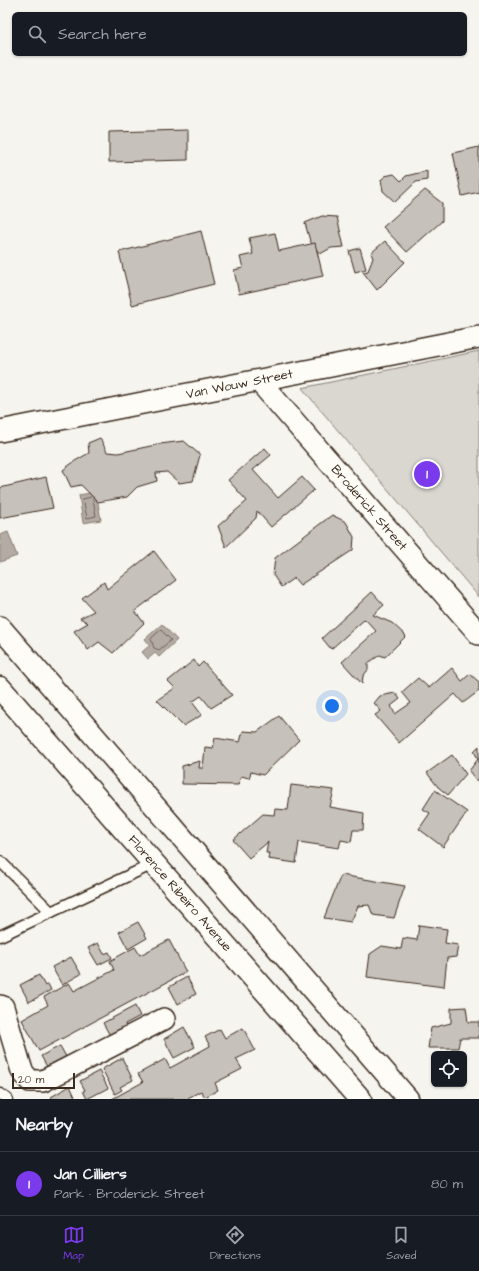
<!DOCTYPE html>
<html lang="en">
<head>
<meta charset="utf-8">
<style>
	body { margin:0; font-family:"Architects Daughter",sans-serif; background:#242831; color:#f1f3f6 }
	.controls { position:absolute; right:12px; bottom:12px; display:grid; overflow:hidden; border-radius:6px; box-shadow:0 1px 3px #0004 }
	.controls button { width:36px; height:36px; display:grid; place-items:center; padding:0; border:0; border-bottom:1px solid #363941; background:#171b24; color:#f1f3f6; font:20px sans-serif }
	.scale { position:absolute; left:12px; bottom:10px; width:63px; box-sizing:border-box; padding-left:4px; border:2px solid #3b2a1e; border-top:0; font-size:11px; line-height:14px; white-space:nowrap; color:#3b2a1e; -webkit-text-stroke:3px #fdfcf7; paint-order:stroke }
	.you { position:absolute; left:332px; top:706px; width:14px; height:14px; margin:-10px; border:3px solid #fff; border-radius:50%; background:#1a73e8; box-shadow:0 0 0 6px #1a73e833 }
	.badge { display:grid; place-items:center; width:26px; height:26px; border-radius:50%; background:#7c3aed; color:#fff; font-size:13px; font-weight:700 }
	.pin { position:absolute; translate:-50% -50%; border:2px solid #fff; box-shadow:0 1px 4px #0006 }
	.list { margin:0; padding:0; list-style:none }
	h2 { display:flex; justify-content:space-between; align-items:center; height:52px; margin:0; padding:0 16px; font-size:17px }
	h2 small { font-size:13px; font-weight:400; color:#9ea1a6 }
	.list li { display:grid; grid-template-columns:26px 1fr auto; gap:12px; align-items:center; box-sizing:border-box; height:64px; padding:0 16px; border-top:1px solid #363941 }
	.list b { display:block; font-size:15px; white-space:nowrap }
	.list p { margin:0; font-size:13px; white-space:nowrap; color:#9ea1a6 }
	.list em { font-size:13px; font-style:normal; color:#9ea1a6 }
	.icon { flex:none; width:22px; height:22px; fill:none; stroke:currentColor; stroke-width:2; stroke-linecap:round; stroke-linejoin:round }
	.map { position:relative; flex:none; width:479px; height:1099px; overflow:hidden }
	.search { position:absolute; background:#171b24; box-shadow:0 1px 3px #0004; left:12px; right:12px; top:12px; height:44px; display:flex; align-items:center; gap:10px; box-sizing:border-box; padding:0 14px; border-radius:6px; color:#9ea1a6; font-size:15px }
	.sheet { height:116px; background:#171b24 }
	nav { display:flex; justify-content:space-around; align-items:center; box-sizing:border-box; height:56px; border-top:1px solid #363941; background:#171b24; font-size:11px; color:#9ea1a6 }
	nav a { display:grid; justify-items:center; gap:2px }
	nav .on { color:#7c3aed }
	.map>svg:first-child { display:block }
</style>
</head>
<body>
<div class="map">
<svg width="479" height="1099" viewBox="0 0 479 1099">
	<rect width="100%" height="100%" fill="#f5f4ee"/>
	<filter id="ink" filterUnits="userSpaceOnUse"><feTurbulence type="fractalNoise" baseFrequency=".025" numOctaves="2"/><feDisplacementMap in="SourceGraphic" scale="8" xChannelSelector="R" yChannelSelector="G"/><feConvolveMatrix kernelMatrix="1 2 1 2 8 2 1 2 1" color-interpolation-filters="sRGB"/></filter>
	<g filter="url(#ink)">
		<polygon fill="#dad6d0" stroke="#8a8077" points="479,351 479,597 302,388"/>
		<g fill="#b4aca4" stroke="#84786e">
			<polygon points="96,492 101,520 83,523 79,495"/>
			<polygon points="8,532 17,556 0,562 0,535"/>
			<polygon points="162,624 177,640 159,657 155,653 148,659 142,652 150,645 145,639"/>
		</g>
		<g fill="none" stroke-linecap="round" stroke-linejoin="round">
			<g stroke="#6b5e54" stroke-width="1">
				<polyline points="91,497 83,499 87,518 96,516 93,499"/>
				<polygon points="161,630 171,640 159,650 154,648 151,639"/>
			</g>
		</g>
		<g fill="#c7c1bb" stroke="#3b2a1e">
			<polygon points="188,130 188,160 109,162 109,132"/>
			<polygon points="479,147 479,192 462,196 453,153"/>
			<polygon points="427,171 427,180 416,182 395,202 383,191 381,180 385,176 394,174 401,181 406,176"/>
			<polygon points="425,190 442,203 442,221 407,252 383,227"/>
			<polygon points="322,216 337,217 344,247 331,248 320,254 310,241 305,223"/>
			<polygon points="201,231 214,284 132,305 119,252"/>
			<polygon points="275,233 279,251 315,243 323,276 239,294 234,270 243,268 240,257 253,254 249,238"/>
			<polygon points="385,241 405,262 377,290 363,272 368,271 373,258 371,253"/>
			<polygon points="360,248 366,269 355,272 349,251"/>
			<polygon points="100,438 107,452 118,453 160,444 184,441 200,455 193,481 179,483 167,472 156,473 157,481 137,487 127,497 98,502 81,485 71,487 63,470 75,461 89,453 88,443"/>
			<polygon points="265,448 271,455 253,470 278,498 302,477 314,490 271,527 257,511 256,518 226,547 218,526 247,501 228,480"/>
			<polygon points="46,477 53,508 0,518 0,488"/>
			<polygon points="332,515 346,522 354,537 353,550 300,585 294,578 281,587 273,575 275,558"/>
			<polygon points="154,551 176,580 135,611 144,623 113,653 99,642 88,650 74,631 88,623 80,618 94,611 82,598 104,582 107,589"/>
			<polygon points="372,592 384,605 373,615 392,623 406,636 385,657 380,655 368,663 368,670 363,676 362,684 342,662 376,631 365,619 331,649 322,638"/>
			<polygon points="194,660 198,667 203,662 232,695 211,708 201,696 192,702 202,715 183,726 157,700 175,688 168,681"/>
			<polygon points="452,668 462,681 470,674 479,682 479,691 463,703 455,694 399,743 375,715 381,711 374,703 380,696 395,693 400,699 391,706 395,714 411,703 402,692 418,678 429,688"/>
			<polygon points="279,716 299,740 263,775 251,772 249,778 241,776 238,785 182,784 182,766 200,761 199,768 203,768 205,747 213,748 215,738 240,742 243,731 257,732"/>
			<polygon points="479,746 479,780 476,780 469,771 478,759 474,751"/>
			<polygon points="452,755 466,774 448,795 438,787 427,773"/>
			<polygon points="291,785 334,790 330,807 364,813 363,830 353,830 351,842 341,840 339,848 299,842 296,863 268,859 269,853 266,853 268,842 249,858 233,840 263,814 274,815 275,809 288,810"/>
			<polygon points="435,790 467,812 443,847 419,829 430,813 423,809"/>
			<polygon points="341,875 405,886 394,918 373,915 369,905 358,906 351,922 324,918"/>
			<polygon points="138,922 147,938 128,949 119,932"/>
			<polygon points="419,925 447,929 445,943 458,945 456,957 447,958 444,987 367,977 370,954 382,946 401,949 403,938 417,940"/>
			<polygon points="169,940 186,972 39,1051 22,1020 48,1005 44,997 69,983 74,991 114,970 110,961 135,947 140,955"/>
			<polygon points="98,943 104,954 109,952 112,958 98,965 88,948"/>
			<polygon points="71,957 81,974 62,985 52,967"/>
			<polygon points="39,975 45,986 48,984 51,990 29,1002 20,985"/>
			<polygon points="187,977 196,994 178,1004 169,987"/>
			<polygon points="135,1006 140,1016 125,1024 128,1030 112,1039 103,1023"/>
			<polygon points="466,1007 468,1022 479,1022 479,1038 460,1038 458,1048 428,1048 431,1028 451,1023 451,1008"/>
			<polygon points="184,1027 195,1047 174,1058 164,1039"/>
			<polygon points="243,1028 255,1050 236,1059 242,1069 215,1083 218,1090 205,1097 201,1091 186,1099 112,1099 143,1082 138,1074 165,1059 170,1068 210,1046 205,1037 220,1029 225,1038"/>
			<polygon points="60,1046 69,1062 50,1072 41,1056"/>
			<polygon points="122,1058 133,1080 120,1087 122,1090 115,1094 102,1069"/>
			<polygon points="99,1071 108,1088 87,1099 83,1091 85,1090 80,1081"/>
			<polygon points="70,1086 76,1099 52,1099 51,1097"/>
		</g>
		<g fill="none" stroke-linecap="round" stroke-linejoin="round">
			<g stroke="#3b2a1e" stroke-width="13">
				<g id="lane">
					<polyline points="0,861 51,912"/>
					<polyline points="0,936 153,864"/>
					<polyline points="0,1094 7,1099"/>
				</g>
			</g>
			<g stroke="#3b2a1e" stroke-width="24">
				<g id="street">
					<path id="s1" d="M259 381 479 634"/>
					<path id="s2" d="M0 431 479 337"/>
					<polyline points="0,627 408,1099"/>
					<polyline points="0,1006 3,1007 22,1071 30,1081 43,1081 164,1019"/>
				</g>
			</g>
			<g stroke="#3b2a1e" stroke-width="25">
				<g id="secondary">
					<path id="s3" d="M0 688 360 1099"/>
				</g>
			</g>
			<use href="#lane" stroke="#fdfcf7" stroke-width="10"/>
			<use href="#street" stroke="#fdfcf7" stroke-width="21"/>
			<use href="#secondary" stroke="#fdfcf7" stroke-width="22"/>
		</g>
	</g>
	<g text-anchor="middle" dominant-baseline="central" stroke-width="3" stroke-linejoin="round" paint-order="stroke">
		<g font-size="13" fill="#3b2a1e" stroke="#fdfcf7">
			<text stroke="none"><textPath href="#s2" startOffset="244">Van Wouw Street</textPath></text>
			<text stroke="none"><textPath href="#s1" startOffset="168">Broderick Street</textPath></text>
			<text stroke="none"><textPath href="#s3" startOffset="273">Florence Ribeiro Avenue</textPath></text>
		</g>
	</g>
</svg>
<div class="controls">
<button><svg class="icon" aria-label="locate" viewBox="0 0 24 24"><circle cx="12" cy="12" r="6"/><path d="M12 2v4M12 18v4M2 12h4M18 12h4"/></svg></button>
</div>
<div class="scale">20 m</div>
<div class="you"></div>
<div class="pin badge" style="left:427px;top:474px">1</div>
<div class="search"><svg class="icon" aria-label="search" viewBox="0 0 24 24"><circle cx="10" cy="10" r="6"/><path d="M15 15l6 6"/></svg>Search here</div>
</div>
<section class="sheet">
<h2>Nearby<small></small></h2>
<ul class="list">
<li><span class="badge">1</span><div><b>Jan Cilliers</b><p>Park · Broderick Street</p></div><em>80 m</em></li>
</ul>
</section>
<nav>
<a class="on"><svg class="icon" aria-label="map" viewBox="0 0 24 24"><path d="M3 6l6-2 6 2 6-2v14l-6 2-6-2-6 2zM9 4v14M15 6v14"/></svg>Map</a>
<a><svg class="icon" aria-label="directions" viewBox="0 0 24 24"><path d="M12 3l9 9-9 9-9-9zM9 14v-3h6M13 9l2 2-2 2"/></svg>Directions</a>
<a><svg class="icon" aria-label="saved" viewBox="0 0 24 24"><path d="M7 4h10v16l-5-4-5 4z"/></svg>Saved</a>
</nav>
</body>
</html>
